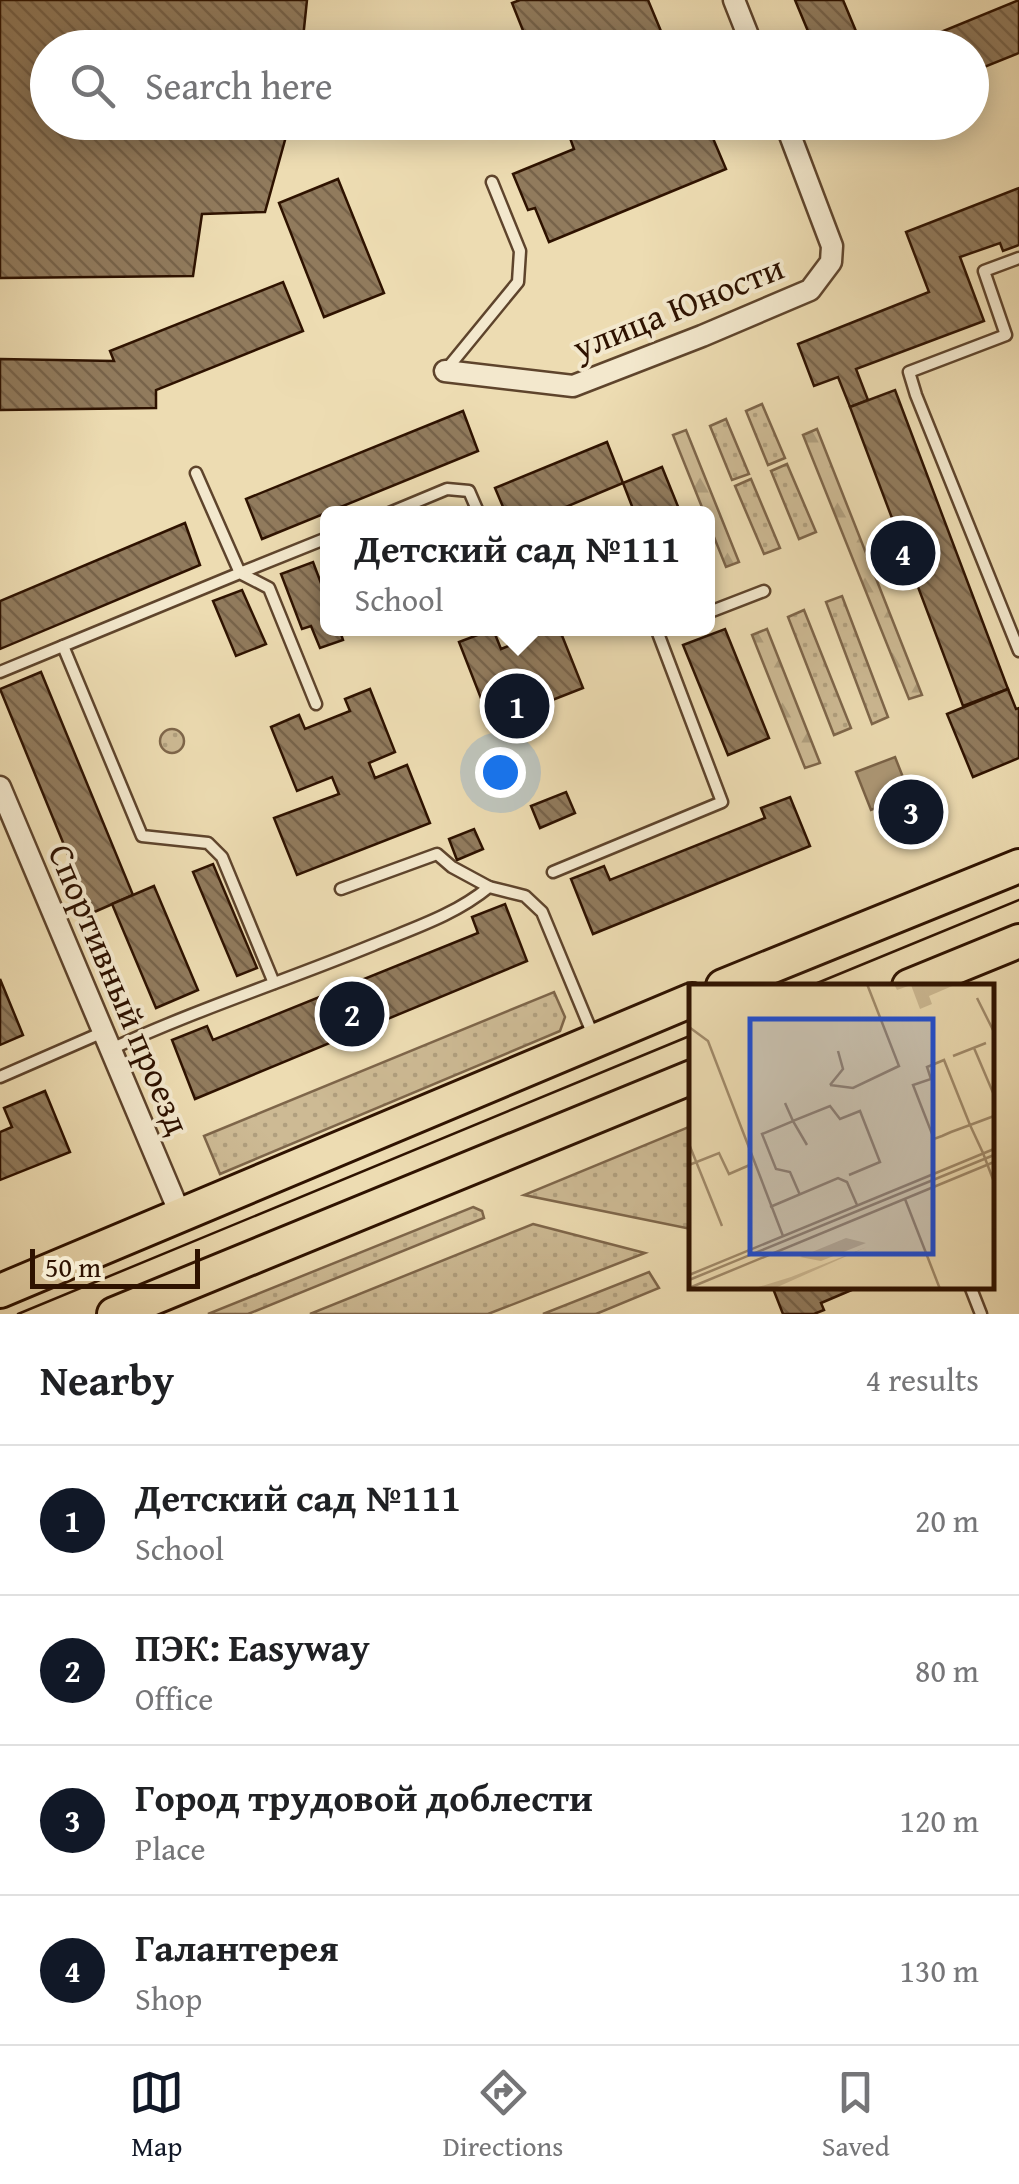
<!DOCTYPE html>
<html lang="en">
<head>
<meta charset="utf-8">
<style>
	body { margin:0; font-family:"Gentium Book Plus",serif; background:#f6f6f6; color:#202124 }
	.scale { position:absolute; left:30px; bottom:25px; width:170px; box-sizing:border-box; padding-left:10px; border:5px solid #2e1200; border-top:0; font-size:28px; line-height:35px; white-space:nowrap; color:#2e1200; -webkit-text-stroke:8px #f3e8cd; paint-order:stroke }
	.you { position:absolute; left:500px; top:772px; width:35px; height:35px; margin:-25px; border:8px solid #fff; border-radius:50%; background:#1a73e8; box-shadow:0 0 0 15px #1a73e833 }
	.badge { display:grid; place-items:center; width:65px; height:65px; border-radius:50%; background:#111827; color:#fff; font-size:32px; font-weight:700 }
	.pin { position:absolute; translate:-50% -50%; border:5px solid #fff; box-shadow:0 2px 10px #0006 }
	.popup { position:absolute; left:320px; top:506px; width:395px; height:130px; box-sizing:border-box; display:grid; place-content:center; border-radius:15px; background:#fff; filter:drop-shadow(0 2px 8px #0005); font-size:32px; white-space:nowrap; color:#757577 }
	.popup b { font-size:38px; color:#202124 }
	.popup::after { content:''; position:absolute; left:50%; top:100%; margin-left:-20px; border:20px solid transparent; border-top-color:#fff }
	.list { margin:0; padding:0; list-style:none }
	h2 { display:flex; justify-content:space-between; align-items:center; height:130px; margin:0; padding:0 40px; font-size:42px }
	h2 small { font-size:32px; font-weight:400; color:#757577 }
	.list li { display:grid; grid-template-columns:65px 1fr auto; gap:30px; align-items:center; box-sizing:border-box; height:150px; padding:0 40px; border-top:2px solid #e0e0e0 }
	.list b { display:block; font-size:38px; white-space:nowrap }
	.list p { margin:0; font-size:32px; white-space:nowrap; color:#757577 }
	.list em { font-size:32px; font-style:normal; color:#757577 }
	.icon { flex:none; width:55px; height:55px; fill:none; stroke:currentColor; stroke-width:2; stroke-linecap:round; stroke-linejoin:round }
	.map { position:relative; flex:none; width:1019px; height:1314px; overflow:hidden }
	.search { position:absolute; background:#fff; box-shadow:0 5px 25px #0003; left:30px; right:30px; top:30px; height:110px; display:flex; align-items:center; gap:25px; box-sizing:border-box; padding:0 35px; border-radius:55px; color:#757577; font-size:38px }
	.sheet { height:730px; background:#fff }
	nav { display:flex; justify-content:space-around; align-items:center; box-sizing:border-box; height:140px; border-top:2px solid #e0e0e0; background:#fff; font-size:28px; color:#757577 }
	nav a { display:grid; justify-items:center; gap:5px }
	nav .on { color:#111827 }
	.map>svg:first-child { display:block }
</style>
</head>
<body>
<div class="map">
<svg width="1019" height="1314" viewBox="0 0 1019 1314">
	<defs>
		<pattern id="grass-dots" width="8" height="8" patternUnits="userSpaceOnUse" patternTransform="scale(2.5)"><rect width="8" height="8" fill="#cdba94"/><path d="M2 2h.1M6 6h.1" fill="none" stroke="#b09f7e" stroke-width="1.8" stroke-linecap="round"/></pattern>
		<pattern id="forest-firs" width="22" height="20" patternUnits="userSpaceOnUse" patternTransform="scale(2.5)"><rect width="22" height="20" fill="#cdba94"/><path d="M5 1l3.5 6h-7zM16 11l3.5 6h-7z" fill="#b09f7e"/></pattern>
		<pattern id="building-back-hatch" width="6" height="6" patternUnits="userSpaceOnUse" patternTransform="scale(2.5)"><rect width="6" height="6" fill="#917b5d"/><path d="M-1 5l2 2M0 0l6 6M5-1l2 2" fill="none" stroke="#77634a"/></pattern>
	</defs>
	<rect width="100%" height="100%" fill="#eddcb2"/>
	<filter id="stains"><feTurbulence type="fractalNoise" baseFrequency=".002" numOctaves="4"/><feColorMatrix values="0 0 0 0 .2 0 0 0 0 .09 0 0 0 0 .02 0 0 0 .5 -.17"/></filter>
	<radialGradient id="worn" r=".72"><stop offset=".6" stop-color="#630" stop-opacity="0"/><stop offset="1" stop-color="#630" stop-opacity=".3"/></radialGradient>
	<g fill="url(#grass-dots)" stroke="#7e664a" stroke-width="2.5">
		<polygon points="762,404 785,458 768,465 746,411"/>
		<polygon points="726,419 749,474 732,480 710,426"/>
		<polygon points="787,464 816,532 799,539 771,471"/>
		<polygon points="751,479 780,548 764,554 735,486"/>
		<polygon points="842,596 888,717 872,724 826,602"/>
		<polygon points="804,610 851,728 834,735 788,617"/>
		<circle cx="172" cy="741" r="12"/>
		<polygon points="554,992 565,1017 560,1031 220,1174 204,1136"/>
		<polygon points="691,1126 691,1229 524,1195"/>
		<polygon points="473,1207 482,1211 484,1218 248,1314 208,1314"/>
		<polygon points="533,1224 645,1253 488,1314 310,1314"/>
		<polygon points="649,1272 659,1288 596,1314 543,1314"/>
	</g>
	<g fill="url(#forest-firs)" stroke="#7e664a" stroke-width="2.5">
		<polygon points="817,429 922,695 909,699 803,435"/>
		<polygon points="686,430 739,562 726,567 673,435"/>
		<polygon points="767,629 820,763 805,768 752,635"/>
	</g>
	<polygon fill="#ac9775" stroke="#7a6246" stroke-width="2.5" points="895,757 910,795 871,810 856,772"/>
	<g fill="url(#building-back-hatch)" stroke="#2e1200" stroke-width="2.5">
		<polygon points="0,0 307,0 302,48 48,48 48,122 290,122 265,212 202,214 193,276 0,278"/>
		<polygon points="520,0 648,0 668,48 530,48 512,3"/>
		<polygon points="795,0 843,0 863,48 815,48"/>
		<polygon points="1019,0 1019,53 972,72 972,48 902,48"/>
		<polygon points="573,122 713,122 718,135 712,136 726,169 549,242 535,208 528,210 513,174 574,149 570,138 578,135"/>
		<polygon points="338,179 384,293 324,317 279,203"/>
		<polygon points="1019,188 1019,245 1003,251 1000,243 960,257 984,321 856,369 868,400 850,407 838,377 814,386 798,344 929,292 906,232"/>
		<polygon points="283,282 303,331 156,390 156,408 0,410 0,359 114,361 110,351"/>
		<polygon points="895,390 1008,689 963,706 850,407"/>
		<polygon points="463,411 478,451 262,539 246,499"/>
		<polygon points="607,442 623,483 549,514 506,514 495,488"/>
		<polygon points="662,467 681,514 635,514 623,483"/>
		<polygon points="185,523 200,565 0,649 0,601"/>
		<polygon points="313,562 327,599 327,628 339,628 343,640 320,648 311,626 302,629 281,574"/>
		<polygon points="242,590 266,644 236,656 213,601"/>
		<polygon points="552,628 559,628 583,688 491,724 459,642 493,629 501,649"/>
		<polygon points="725,629 769,738 728,755 683,645"/>
		<polygon points="41,672 133,895 92,913 0,689"/>
		<polygon points="370,689 395,752 369,763 375,778 407,765 430,823 297,875 274,818 339,794 332,777 297,791 271,727 299,715 305,729 350,711 345,699"/>
		<polygon points="1008,689 1016,709 1019,708 1019,758 973,777 947,714"/>
		<polygon points="566,792 575,813 540,828 531,806"/>
		<polygon points="790,797 810,846 593,934 571,879 604,866 610,880 765,818 761,808"/>
		<polygon points="474,829 483,849 457,860 449,839"/>
		<polygon points="213,864 257,968 237,976 193,872"/>
		<polygon points="154,886 198,990 156,1008 112,904"/>
		<polygon points="505,904 527,961 195,1099 172,1040 207,1026 213,1040 478,933 472,917"/>
		<polygon points="0,979 23,1035 0,1045"/>
		<polygon points="45,1091 70,1152 0,1180 0,1132 12,1127 4,1108"/>
		<polygon points="772,1286 861,1286 821,1303 824,1310 814,1314 783,1314"/>
	</g>
	<g fill="none" stroke-linecap="round" stroke-linejoin="round">
		<g stroke="#5e442c" stroke-width="15">
			<g id="service">
				<polyline points="1019,258 984,271 1006,335 909,372 916,395 1019,651"/>
				<polyline points="446,370 518,282 520,251 492,182"/>
				<polyline points="196,473 240,573 327,538"/>
				<polyline points="387,514 447,489 469,491 479,514"/>
				<polyline points="707,613 764,591"/>
				<polyline points="0,672 63,646"/>
				<polyline points="553,872 722,802 656,628"/>
				<polyline points="341,889 437,854 452,867 489,887"/>
				<polyline points="274,983 222,857 208,843 142,836 63,646 240,573 269,588 316,704"/>
				<path d="M109 1050C195 1010 285 981 373 945 414 928 455 915 489 887L525 896 542 912 593 1035"/>
				<polyline points="0,1077 101,1033"/>
				<polyline points="970,1286 981,1314"/>
			</g>
		</g>
		<g stroke="#5e442c" stroke-width="25">
			<g id="minor">
				<polyline points="734,0 753,48"/>
				<polyline points="445,371 573,386 702,336 810,290 831,262 832,246 785,122"/>
				<polyline points="0,787 181,1216"/>
			</g>
		</g>
		<g stroke="#2e1200" stroke-width="38">
			<g id="trunk">
				<polyline points="723,986 1019,866"/>
				<polyline points="909,986 1019,941"/>
				<polyline points="0,1291 692,1000"/>
				<polyline points="114,1314 692,1077"/>
			</g>
		</g>
		<use href="#service" stroke="#f3e8cd" stroke-width="10"/>
		<use href="#minor" stroke="#f3e8cd" stroke-width="20"/>
		<use href="#trunk" stroke="#eddcb2" stroke-width="32"/>
		<g stroke="#2e1200" stroke-width="2.5">
			<polyline points="810,986 1019,900"/>
			<polyline points="18,1314 692,1035"/>
		</g>
	</g>
	<g text-anchor="middle" dominant-baseline="central" stroke-width="8" stroke-linejoin="round" paint-order="stroke">
		<g font-size="35" fill="#2e1200" stroke="#f3e8cd">
			<text transform="translate(678 307) rotate(-22)">улица Юности</text>
			<text transform="translate(120 989) rotate(67)">Спортивный проезд</text>
		</g>
	</g>
	<g transform="translate(689 984)">
		<rect width="305" height="305" fill="#eddcb2"/>
		<path d="M157 254 177 259 132 277 111 273ZM178 263 84 305H63L102 293Z" fill="#cdba94"/>
		<path d="M205 0H268L240 12 243 20 231 25 222 1 208 6Z" fill="#cdba94"/>
		<path fill="none" stroke="#a18b6b" stroke-width="2.5" d="M288 14 305 48M0 43 19 57 94 252M285 64 305 111M264 72 297 59M141 101 164 104 210 82 178 0M141 101 154 85 149 67M96 119 104 137 141 122 151 135 171 127 191 178 160 191M305 132 281 141 262 148 253 152 245 155 224 101 242 95 238 83 255 76 281 141 294 169 305 198M0 160 33 242M0 181 30 169 40 190 63 180M111 211 101 188 87 185 73 150 104 137 118 161M216 215 251 305M81 223 149 194 158 198 168 221M0 291 305 165M0 296 305 171M0 304 305 178"/>
		<path fill="#1d4ed8" fill-opacity="0.15" stroke="#1d4ed8" stroke-width="5" d="M61 35H244V270H61Z"/>
		<rect width="305" height="305" fill="none" stroke="#2e1200" stroke-width="5"/>
	</g>
	<rect width="100%" height="100%" filter="url(#stains)"/>
	<rect width="100%" height="100%" fill="url(#worn)"/>
</svg>
<div class="scale">50 m</div>
<div class="you"></div>
<div class="pin badge" style="left:517px;top:706px">1</div>
<div class="popup"><b>Детский сад №111</b>School</div>
<div class="pin badge" style="left:352px;top:1014px">2</div>
<div class="pin badge" style="left:911px;top:812px">3</div>
<div class="pin badge" style="left:903px;top:553px">4</div>
<div class="search"><svg class="icon" aria-label="search" viewBox="0 0 24 24"><circle cx="10" cy="10" r="6"/><path d="M15 15l6 6"/></svg>Search here</div>
</div>
<section class="sheet">
<h2>Nearby<small>4 results</small></h2>
<ul class="list">
<li><span class="badge">1</span><div><b>Детский сад №111</b><p>School</p></div><em>20 m</em></li>
<li><span class="badge">2</span><div><b>ПЭК: Easyway</b><p>Office</p></div><em>80 m</em></li>
<li><span class="badge">3</span><div><b>Город трудовой доблести</b><p>Place</p></div><em>120 m</em></li>
<li><span class="badge">4</span><div><b>Галантерея</b><p>Shop</p></div><em>130 m</em></li>
</ul>
</section>
<nav>
<a class="on"><svg class="icon" aria-label="map" viewBox="0 0 24 24"><path d="M3 6l6-2 6 2 6-2v14l-6 2-6-2-6 2zM9 4v14M15 6v14"/></svg>Map</a>
<a><svg class="icon" aria-label="directions" viewBox="0 0 24 24"><path d="M12 3l9 9-9 9-9-9zM9 14v-3h6M13 9l2 2-2 2"/></svg>Directions</a>
<a><svg class="icon" aria-label="saved" viewBox="0 0 24 24"><path d="M7 4h10v16l-5-4-5 4z"/></svg>Saved</a>
</nav>
</body>
</html>
